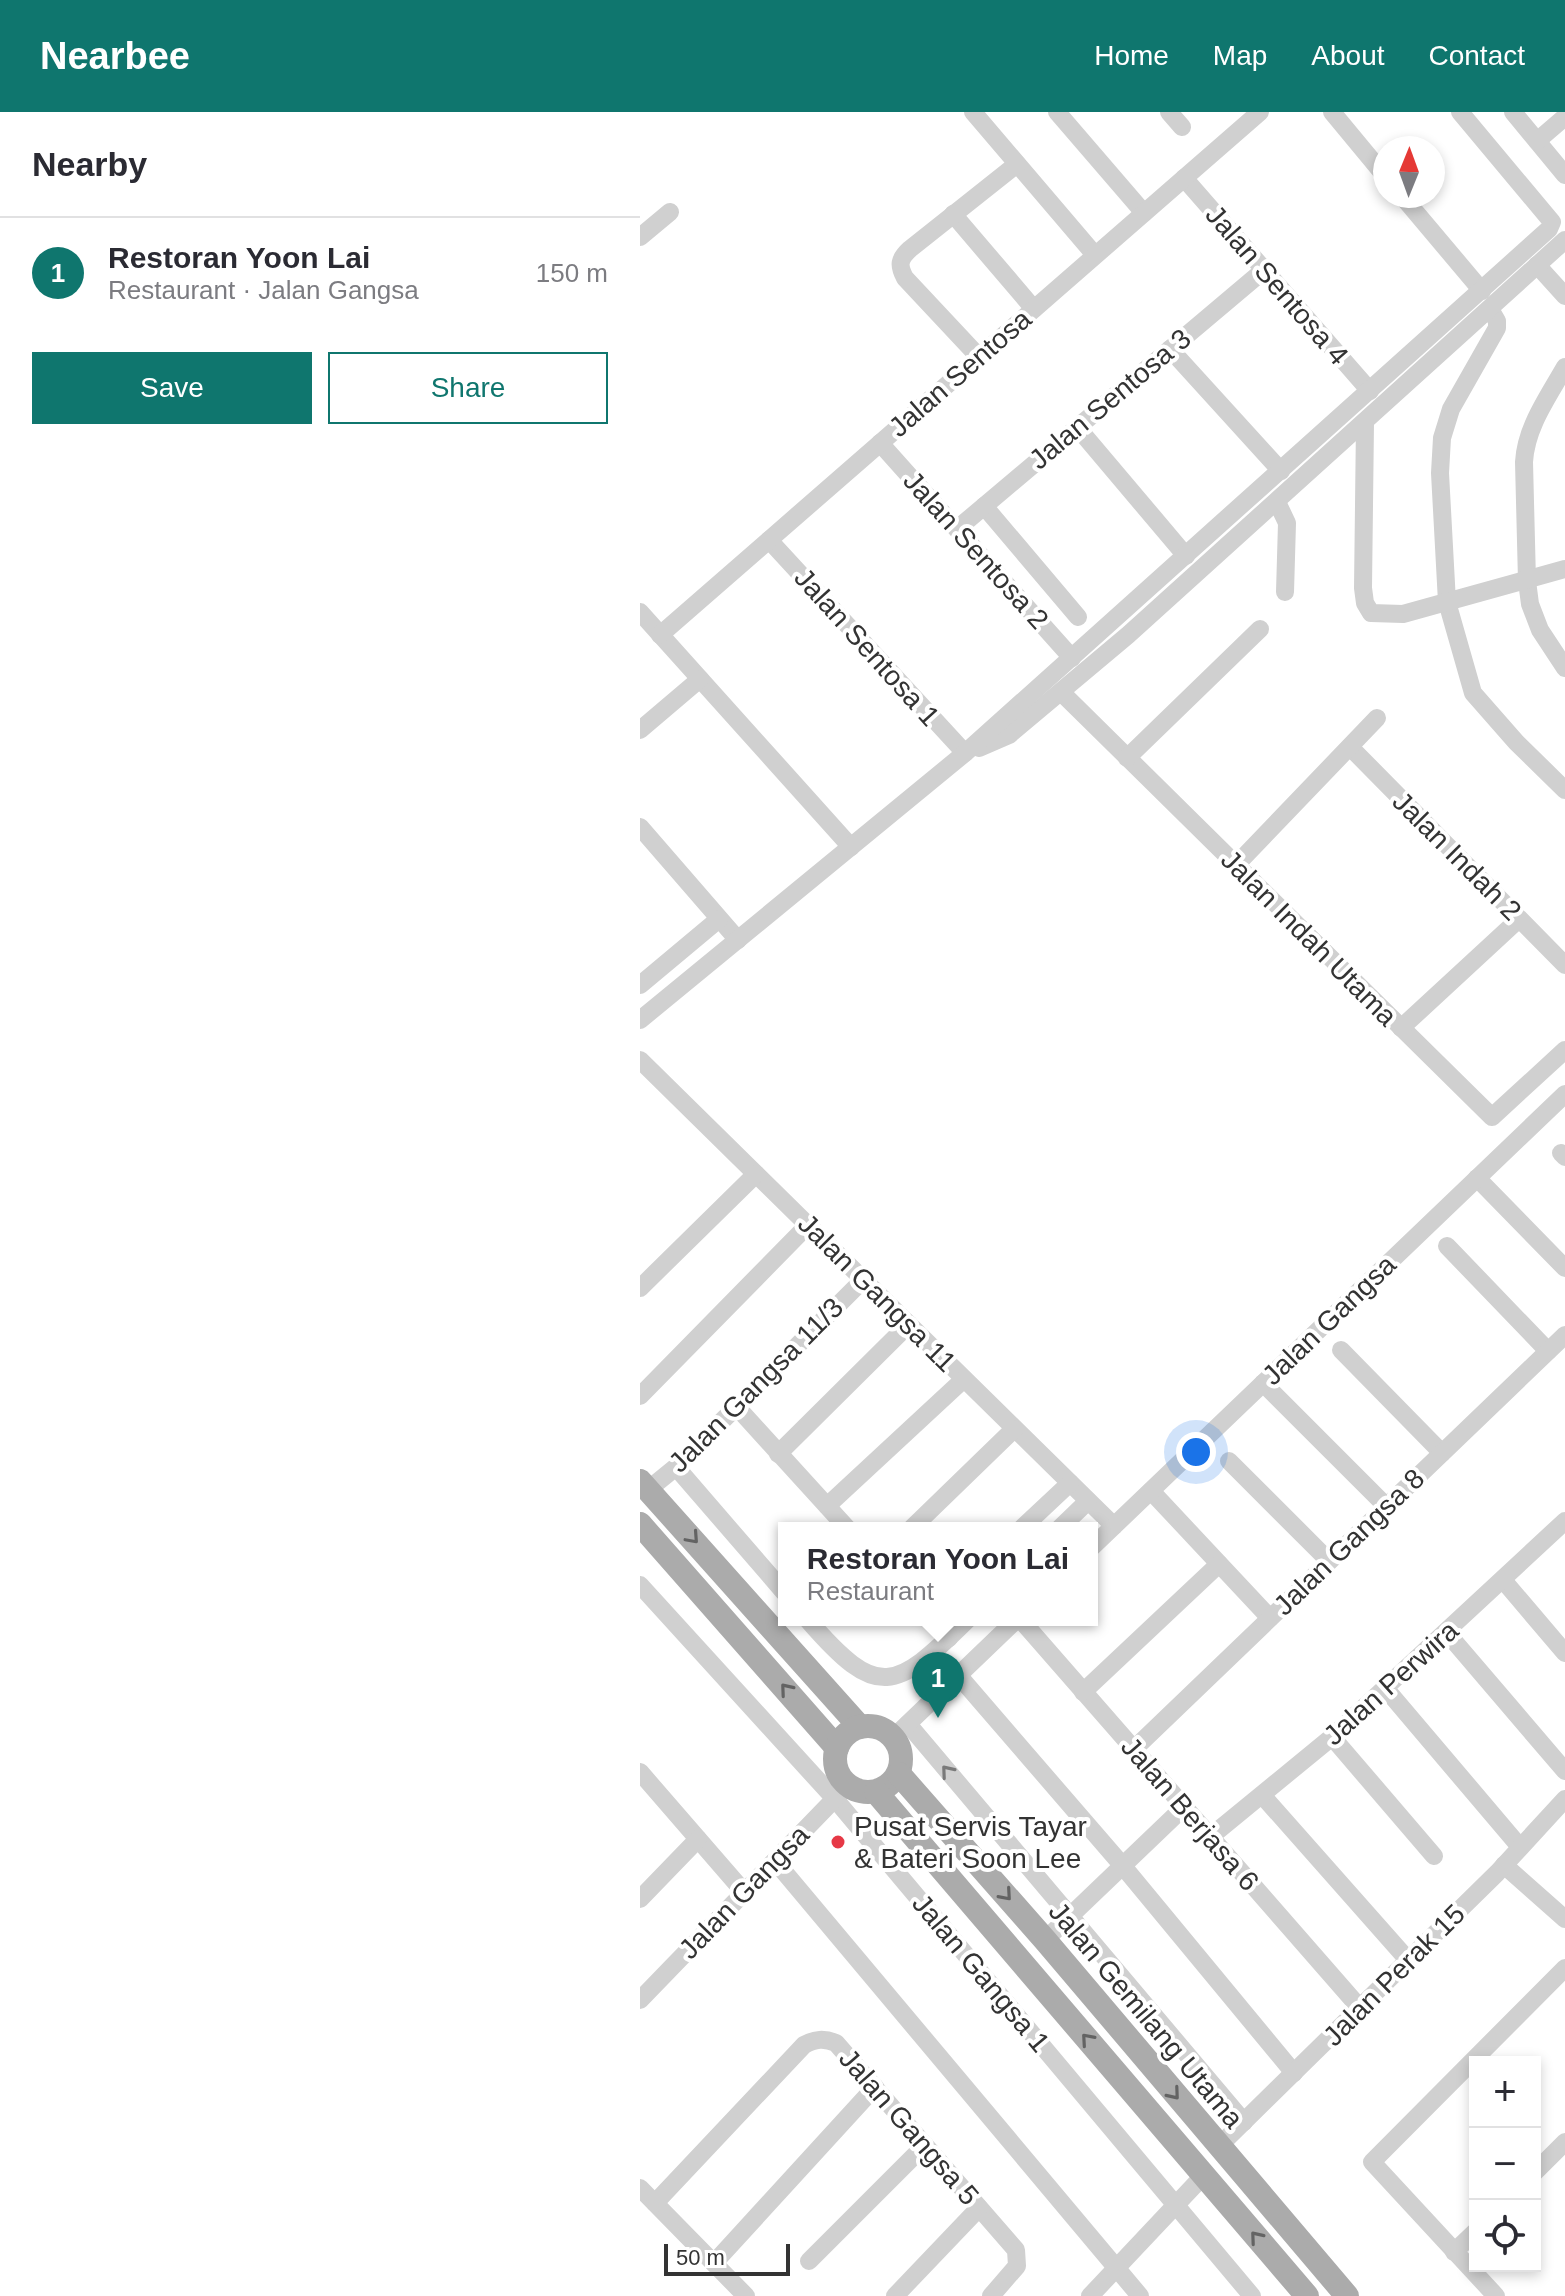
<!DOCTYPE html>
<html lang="en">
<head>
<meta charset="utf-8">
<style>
	body { margin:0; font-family:Helvetica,sans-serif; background:#f2f2f3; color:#2b2b33 }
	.controls { position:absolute; right:24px; bottom:24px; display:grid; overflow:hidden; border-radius:0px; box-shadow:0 4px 12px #0003 }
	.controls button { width:72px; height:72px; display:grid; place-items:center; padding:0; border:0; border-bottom:2px solid #e1e1e2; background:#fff; color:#2b2b33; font:40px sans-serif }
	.compass { position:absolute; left:733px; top:24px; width:72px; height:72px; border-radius:50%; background:#fff; box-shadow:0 4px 12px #0003; rotate:1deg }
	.scale { position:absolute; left:24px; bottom:20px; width:126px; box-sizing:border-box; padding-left:8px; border:4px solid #333; border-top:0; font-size:22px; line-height:28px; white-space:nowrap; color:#333; -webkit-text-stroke:6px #fff; paint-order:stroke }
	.you { position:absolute; left:556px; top:1340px; width:28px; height:28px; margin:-20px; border:6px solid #fff; border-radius:50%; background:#1a73e8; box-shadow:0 0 0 12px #1a73e833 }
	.badge { display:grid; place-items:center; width:52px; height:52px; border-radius:50%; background:#0f766e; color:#fff; font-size:26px; font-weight:700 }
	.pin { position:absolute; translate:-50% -66px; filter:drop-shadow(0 2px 4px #0008) }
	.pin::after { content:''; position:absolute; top:42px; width:28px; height:24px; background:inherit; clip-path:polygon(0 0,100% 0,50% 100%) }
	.popup { position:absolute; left:138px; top:1410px; width:320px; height:104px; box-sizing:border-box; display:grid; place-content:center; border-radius:0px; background:#fff; filter:drop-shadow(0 2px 6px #0005); font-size:26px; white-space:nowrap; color:#7c7c81 }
	.popup b { font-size:30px; color:#2b2b33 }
	.popup::after { content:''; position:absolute; left:50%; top:100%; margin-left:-16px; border:16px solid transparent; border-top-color:#fff }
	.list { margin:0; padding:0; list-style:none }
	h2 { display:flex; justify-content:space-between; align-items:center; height:104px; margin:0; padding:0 32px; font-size:34px }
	h2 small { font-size:26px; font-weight:400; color:#7c7c81 }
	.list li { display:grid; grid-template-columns:52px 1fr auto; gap:24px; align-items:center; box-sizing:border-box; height:112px; padding:0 32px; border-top:2px solid #e1e1e2 }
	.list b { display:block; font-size:30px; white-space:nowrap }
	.list p { margin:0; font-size:26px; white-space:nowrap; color:#7c7c81 }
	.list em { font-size:26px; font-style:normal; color:#7c7c81 }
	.actions { display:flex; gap:16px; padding:24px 32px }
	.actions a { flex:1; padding:18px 0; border:2px solid #0f766e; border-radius:0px; text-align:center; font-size:28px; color:#0f766e }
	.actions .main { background:#0f766e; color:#fff }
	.icon { flex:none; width:44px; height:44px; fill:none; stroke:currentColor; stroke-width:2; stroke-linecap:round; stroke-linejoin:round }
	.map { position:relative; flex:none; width:925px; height:2184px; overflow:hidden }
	header { display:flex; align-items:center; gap:48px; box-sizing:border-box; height:112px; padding:0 40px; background:#0f766e; color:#fff }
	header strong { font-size:38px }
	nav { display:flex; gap:44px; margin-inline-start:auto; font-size:28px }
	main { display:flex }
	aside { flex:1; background:#fff }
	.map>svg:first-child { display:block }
</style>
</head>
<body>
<header>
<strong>Nearbee</strong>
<nav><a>Home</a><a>Map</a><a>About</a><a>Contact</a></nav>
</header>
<main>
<aside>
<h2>Nearby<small></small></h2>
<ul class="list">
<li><span class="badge">1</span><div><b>Restoran Yoon Lai</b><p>Restaurant · Jalan Gangsa</p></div><em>150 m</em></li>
</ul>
<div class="actions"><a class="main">Save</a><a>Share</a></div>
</aside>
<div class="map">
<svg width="925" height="2184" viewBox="0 0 925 2184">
	<rect width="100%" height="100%" fill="#fff"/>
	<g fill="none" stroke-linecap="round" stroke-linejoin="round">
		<g stroke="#d0d0d0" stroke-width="18">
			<polyline points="333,0 455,143"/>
			<polyline points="417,0 504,101"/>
			<polyline points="529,0 542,15"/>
			<polyline points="692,0 745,64"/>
			<polyline points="873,0 925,63"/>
			<polyline points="897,29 925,5"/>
			<polyline points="544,66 730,279"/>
			<polyline points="762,84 842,179"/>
			<polyline points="313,102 394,197"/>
			<polyline points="0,125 30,100"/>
			<polyline points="897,153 925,184"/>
			<polyline points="850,197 857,209 857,216 811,297 802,326 800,361 807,490 833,581 876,630 925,678"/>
			<polyline points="530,237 641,359"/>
			<path d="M339 245 265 166C258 153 259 147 270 137L377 52"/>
			<path d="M925 255C908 285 886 315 884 350L887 469 890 492 900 518 925 556"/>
			<polyline points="725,311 723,476 725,491 731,501 763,502 925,457"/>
			<polyline points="437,315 546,444"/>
			<polyline points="240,331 432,546"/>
			<polyline points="637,390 647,411 645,480"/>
			<polyline points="344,394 438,505"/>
			<polyline points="317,417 624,158"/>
			<polyline points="129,428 325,641"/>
			<polyline points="0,500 211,735"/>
			<polyline points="20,523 620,0"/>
			<polyline points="421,580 852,1005 925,938"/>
			<polyline points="0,618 60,567"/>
			<polyline points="710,635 925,853"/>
			<polyline points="339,636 369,623 488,523 925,128"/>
			<polyline points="487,646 620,517"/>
			<polyline points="0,715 98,828"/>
			<polyline points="596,753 737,606"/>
			<polyline points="0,873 79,807"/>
			<polyline points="0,908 325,641 909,117 912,110 820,0"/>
			<polyline points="761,916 879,807"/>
			<polyline points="0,948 474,1414"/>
			<polyline points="921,1041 925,1045"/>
			<polyline points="837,1066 925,1156"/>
			<polyline points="807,1134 908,1239"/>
			<polyline points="0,1176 116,1062"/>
			<polyline points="701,1238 802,1341"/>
			<polyline points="623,1271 746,1394"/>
			<polyline points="0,1284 168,1113"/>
			<polyline points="96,1294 207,1416"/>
			<polyline points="138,1342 269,1212"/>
			<polyline points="589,1349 689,1449"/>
			<polyline points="36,1355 144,1480"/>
			<polyline points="9,1377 36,1355 223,1168"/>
			<polyline points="511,1379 630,1506"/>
			<polyline points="187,1394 324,1267"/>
			<polyline points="272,1416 374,1317"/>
			<polyline points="382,1416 430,1371"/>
			<polyline points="420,1416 448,1389"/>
			<polyline points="452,1435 925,982"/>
			<polyline points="863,1468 925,1541"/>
			<polyline points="0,1473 195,1687 612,2184"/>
			<path d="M168 1508C238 1589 255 1579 327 1508"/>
			<polyline points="293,1508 309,1526"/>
			<polyline points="381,1508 720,1896"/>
			<polyline points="807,1521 925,1659"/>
			<polyline points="318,1563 482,1753 654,1961"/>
			<polyline points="746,1577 880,1735"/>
			<polyline points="443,1580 579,1452"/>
			<polyline points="268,1612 604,2010"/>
			<polyline points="254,1625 376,1508"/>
			<polyline points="692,1625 794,1744"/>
			<polyline points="494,1637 925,1223"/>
			<polyline points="0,1660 104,1780"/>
			<polyline points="622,1683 768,1848"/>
			<polyline points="570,1725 692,1625 925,1409"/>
			<polyline points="135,1749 500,2184"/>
			<polyline points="864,1753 925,1807"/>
			<polyline points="0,1787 58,1727"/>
			<polyline points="405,1828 544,1695"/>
			<polyline points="0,1888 208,1673"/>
			<polyline points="578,2035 857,1761 925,1687"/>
			<polyline points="895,2060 925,2030"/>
			<polyline points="0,2076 106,2184"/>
			<path d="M15 2091 164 1933C175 1927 184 1926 196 1931L376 2138 377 2154 351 2184"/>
			<polyline points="814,2140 835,2120"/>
			<polyline points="169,2149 285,2033"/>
			<polyline points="74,2151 235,1975"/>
			<polyline points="255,2184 339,2096"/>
			<polyline points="450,2184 564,2063"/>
			<polyline points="856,2184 732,2050 925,1856"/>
		</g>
		<g stroke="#ababab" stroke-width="24">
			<polyline points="0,1369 220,1615"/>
			<polyline points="0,1412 197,1636"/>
			<circle cx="228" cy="1647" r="33"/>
			<polyline points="259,1662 405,1828 707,2184"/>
			<polyline points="236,1680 667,2184"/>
		</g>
	</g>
	<defs><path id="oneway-chevron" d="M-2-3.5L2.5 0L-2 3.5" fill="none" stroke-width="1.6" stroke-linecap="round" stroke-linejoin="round" transform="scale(2)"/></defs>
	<g stroke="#636363">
		<use href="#oneway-chevron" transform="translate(53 1426) rotate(48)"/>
		<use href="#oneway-chevron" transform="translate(146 1577) rotate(-130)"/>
		<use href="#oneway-chevron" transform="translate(366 1783) rotate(49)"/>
		<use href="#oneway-chevron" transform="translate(447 1927) rotate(-131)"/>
		<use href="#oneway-chevron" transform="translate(534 1982) rotate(50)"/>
		<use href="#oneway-chevron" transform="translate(616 2125) rotate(-130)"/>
	</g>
	<use stroke="#7a7a7a" href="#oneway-chevron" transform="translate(307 1659) rotate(-130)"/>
	<circle fill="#e63946" stroke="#fff" stroke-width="3" cx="198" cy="1730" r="8"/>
	<g text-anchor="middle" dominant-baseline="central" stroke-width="8" stroke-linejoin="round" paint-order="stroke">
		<g font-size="28" fill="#333" stroke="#fff">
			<text transform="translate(637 173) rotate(49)">Jalan Sentosa 4</text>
			<text transform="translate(320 261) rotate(-41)">Jalan Sentosa</text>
			<text transform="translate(470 287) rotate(-40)">Jalan Sentosa 3</text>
			<text transform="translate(336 438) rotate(48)">Jalan Sentosa 2</text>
			<text transform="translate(227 535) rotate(48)">Jalan Sentosa 1</text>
			<text transform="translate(817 744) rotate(45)">Jalan Indah 2</text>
			<text transform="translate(669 826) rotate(45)">Jalan Indah Utama</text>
			<text transform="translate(237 1181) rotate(45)">Jalan Gangsa 11</text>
			<text transform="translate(689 1208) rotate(-44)">Jalan Gangsa</text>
			<text transform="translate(116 1273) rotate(-45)">Jalan Gangsa 11/3</text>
			<text transform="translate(709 1430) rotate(-44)">Jalan Gangsa 8</text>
			<text transform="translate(751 1571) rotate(-42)">Jalan Perwira</text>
			<text transform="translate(550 1702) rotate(49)">Jalan Berjasa 6</text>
			<text transform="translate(104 1780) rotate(-46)">Jalan Gangsa</text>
			<text transform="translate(341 1861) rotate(50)">Jalan Gangsa 1</text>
			<text transform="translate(754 1863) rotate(-45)">Jalan Perak 15</text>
			<text transform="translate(506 1903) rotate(50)">Jalan Gemilang Utama</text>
			<text transform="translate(269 2015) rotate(49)">Jalan Gangsa 5</text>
		</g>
		<g font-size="28" fill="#333" stroke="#fff" text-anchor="start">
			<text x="214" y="1714">Pusat Servis Tayar<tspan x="214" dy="32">&amp; Bateri Soon Lee</tspan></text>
		</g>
	</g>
</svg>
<div class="controls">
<button>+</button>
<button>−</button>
<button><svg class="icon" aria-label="locate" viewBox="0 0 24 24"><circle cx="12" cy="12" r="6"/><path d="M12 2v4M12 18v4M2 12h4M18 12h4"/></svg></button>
</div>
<svg class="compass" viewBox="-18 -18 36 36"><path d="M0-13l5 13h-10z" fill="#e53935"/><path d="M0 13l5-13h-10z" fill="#7c7c81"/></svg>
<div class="scale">50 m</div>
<div class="you"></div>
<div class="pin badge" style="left:298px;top:1606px">1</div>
<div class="popup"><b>Restoran Yoon Lai</b>Restaurant</div>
</div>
</main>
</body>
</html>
